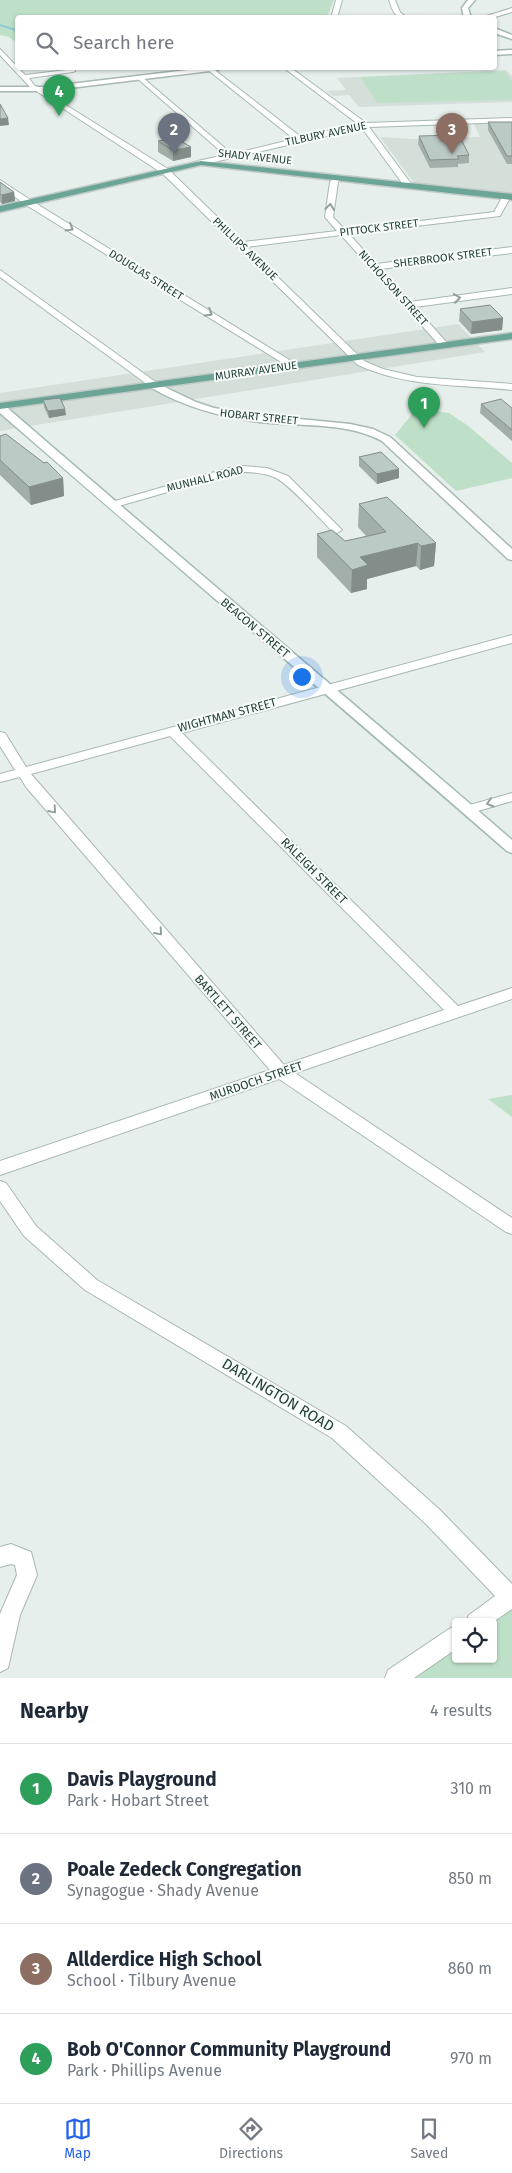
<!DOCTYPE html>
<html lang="en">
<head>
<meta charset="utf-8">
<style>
	body { margin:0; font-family:"Fira Sans",sans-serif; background:#f6f6f7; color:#1f2937 }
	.controls { position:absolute; right:15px; bottom:15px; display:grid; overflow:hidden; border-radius:5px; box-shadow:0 1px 4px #0004 }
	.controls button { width:45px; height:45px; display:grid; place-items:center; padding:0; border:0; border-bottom:1px solid #e0e1e3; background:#fff; color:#1f2937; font:25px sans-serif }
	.you { position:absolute; left:301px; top:676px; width:18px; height:18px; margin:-12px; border:4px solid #fff; border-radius:50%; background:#1a73e8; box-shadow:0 0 0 8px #1a73e833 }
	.badge { display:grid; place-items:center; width:32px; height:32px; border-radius:50%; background:#2563eb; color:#fff; font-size:16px; font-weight:700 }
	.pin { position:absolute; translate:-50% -41px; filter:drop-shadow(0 1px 2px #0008) }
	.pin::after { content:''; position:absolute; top:26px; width:18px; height:15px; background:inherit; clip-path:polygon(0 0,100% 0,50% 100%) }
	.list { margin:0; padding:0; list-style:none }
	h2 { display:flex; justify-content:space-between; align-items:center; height:65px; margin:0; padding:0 20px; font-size:21px }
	h2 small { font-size:16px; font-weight:400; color:#747a83 }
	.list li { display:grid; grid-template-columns:32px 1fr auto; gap:15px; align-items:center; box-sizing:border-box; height:90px; padding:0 20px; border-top:1px solid #e0e1e3 }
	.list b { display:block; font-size:19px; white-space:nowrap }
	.list p { margin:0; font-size:16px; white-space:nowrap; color:#747a83 }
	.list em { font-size:16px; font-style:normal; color:#747a83 }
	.icon { flex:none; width:28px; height:28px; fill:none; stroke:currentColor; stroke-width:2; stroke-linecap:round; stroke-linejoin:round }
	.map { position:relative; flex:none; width:512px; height:1678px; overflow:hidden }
	.search { position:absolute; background:#fff; box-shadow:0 1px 4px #0004; left:15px; right:15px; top:15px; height:55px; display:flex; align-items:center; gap:12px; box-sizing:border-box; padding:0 18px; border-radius:5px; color:#747a83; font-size:19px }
	.sheet { height:425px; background:#fff }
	nav { display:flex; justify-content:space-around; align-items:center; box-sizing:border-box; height:70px; border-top:1px solid #e0e1e3; background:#fff; font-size:14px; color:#747a83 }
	nav a { display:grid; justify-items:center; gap:2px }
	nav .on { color:#2563eb }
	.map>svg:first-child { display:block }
</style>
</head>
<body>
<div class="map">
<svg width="512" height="1678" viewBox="0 0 512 1678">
	<rect width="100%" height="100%" fill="#e6efeb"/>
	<g fill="#d4dfda">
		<polygon points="506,70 512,76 512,102 359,107 349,95 333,96 326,91 346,90 337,78"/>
		<polygon points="512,123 512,193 414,183 380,137 449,141 448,138 480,137 474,124"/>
		<polygon points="458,324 485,352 0,431 0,393"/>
	</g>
	<g fill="#bfe0c8">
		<polygon points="0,0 334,0 327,17 18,18 17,43 9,37 0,35"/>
		<polygon points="505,71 512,82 512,100 377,103 360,77"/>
		<polygon points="417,408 449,413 467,425 512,463 512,478 456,491 395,435"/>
		<polygon points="512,1095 512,1117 488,1099"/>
		<polygon points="512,1597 512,1678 396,1678 456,1636 456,1659 493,1659 493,1622"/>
	</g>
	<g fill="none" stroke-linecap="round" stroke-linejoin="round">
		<polyline stroke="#8ec9d4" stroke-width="2" points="0,25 18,31"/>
		<g stroke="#a8b8b2" stroke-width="2">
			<g id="minor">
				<polygon points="336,0 342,0 337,18 331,18"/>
				<path d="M389 0H395L400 12 407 18C394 18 393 11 389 0Z"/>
				<polygon points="512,8 512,12 492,18 480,18"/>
				<path d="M0 49 25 75 75 69V71L73 72 29 78 34 85 168 169 243 242 337 231 325 217 330 182 337 176 341 178 338 182 333 217 345 230 494 212 504 194H510L511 196 500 216 349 234 376 264 512 247V253L380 269 410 302 512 288V294L415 307 447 343 449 345 444 348 441 347 341 235 247 247 364 361 383 369 417 377 512 384V390C458 384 409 388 358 365L162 173 30 87 0 55Z"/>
				<polygon points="208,68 212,68 301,137 358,124 284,68 291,68 366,123 512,118 512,122 369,127 412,185 408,187 405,187 362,128 201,165 197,163 198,161 225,155 138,79 138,77 142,77 232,154 294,139 208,70"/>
				<polygon points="0,180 32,201 299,366 297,368 291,368 26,205 0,186"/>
				<polygon points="0,270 157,383 157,387 151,387 0,277"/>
				<path d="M242 466 267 468 288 476 342 530 337 533 333 532C320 519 290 485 276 478 263 472 250 472 237 472L112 508 107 505 108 503 232 467Z"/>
				<path d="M512 635V643L182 733 458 1006 512 988V999L295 1073 512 1218V1234L506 1232 279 1079 0 1175V1161L270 1070 26 787 20 777 0 782V774L15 770 0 746V732L5 733 26 767ZM170 736 444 1010 284 1065 31 774Z"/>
				<polygon points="512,793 512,801 468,814 461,810 463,807"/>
				<polygon points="0,1181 6,1183 36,1226 97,1280 346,1426 440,1510 512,1584 512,1609 493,1622 466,1622 469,1615 495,1596 426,1524 332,1438 85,1290 24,1236 0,1201"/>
				<polygon points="11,1544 31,1552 37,1575 20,1615 8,1668 0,1672 0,1614 17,1575 15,1565 11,1564 0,1567 0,1547"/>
				<polygon points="456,1626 456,1649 414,1678 385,1678 388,1670 449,1629"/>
			</g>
		</g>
		<g stroke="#a8b8b2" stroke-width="3">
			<g id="tertiary">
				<polygon points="512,50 512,54 494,55 494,51"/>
				<polygon points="204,68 222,68 218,70 45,91 0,91 0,87 45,87"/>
				<path d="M154 382 196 402 214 408 250 414 350 424 373 429 390 437 512 549V560L508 559 382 441C349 423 307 426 270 423 227 419 188 409 150 387L149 385 150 383Z"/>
			</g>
		</g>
		<g stroke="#a4bbb3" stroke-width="3">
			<g id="secondary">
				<polygon points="468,0 475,0 468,8 471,18 464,18 462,8"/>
				<polygon points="494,28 512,35 512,39 494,33"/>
				<path d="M0 404 4 405C172 551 343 694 512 840V853L507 851C339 704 168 560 0 413Z"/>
			</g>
		</g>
		<g stroke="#c2cac8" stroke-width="3">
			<g id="primary">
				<polygon points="201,161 512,194 512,200 201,165 0,212 0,206"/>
				<polygon points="512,333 512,339 0,409 0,403"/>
			</g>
		</g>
		<use href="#minor" fill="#fff" fill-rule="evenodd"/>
		<use href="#tertiary" fill="#fff" fill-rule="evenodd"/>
		<use href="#secondary" fill="#fff" fill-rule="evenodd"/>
		<use href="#primary" fill="#6aa596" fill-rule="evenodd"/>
	</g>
	<g fill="#a1aea9">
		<polygon points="488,122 512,122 512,164 507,164 488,130"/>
		<polygon points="419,136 469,155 469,163 458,164 458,167 430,168 418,144"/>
		<polygon points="158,141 191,157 173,161 158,152"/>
		<polygon points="0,182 14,192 15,201 2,204 0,202"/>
		<polygon points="460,309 503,318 502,330 471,334 459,321"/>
		<polygon points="43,400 66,415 49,418 44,407"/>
		<polygon points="481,404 512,408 512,441 480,413"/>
		<polygon points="0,436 63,478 64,496 31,505 0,475"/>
		<polygon points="359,457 399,469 399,478 377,484 359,466"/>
		<polygon points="359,504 436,543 434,566 420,570 416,566 367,579 367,589 351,593 317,557 317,534 345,541 367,537 358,527"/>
	</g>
	<g fill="#838d89">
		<polygon points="8,118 9,125 0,126 0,119"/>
		<polygon points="191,147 191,157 173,161 173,150"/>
		<polygon points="14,192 15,201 2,204 2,195"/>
		<polygon points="503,318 502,330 471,334 472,322"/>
		<polygon points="65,409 66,415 49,418 48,411"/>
		<polygon points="399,469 399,478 377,484 377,474"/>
		<polygon points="63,478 64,496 31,505 29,487"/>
		<polygon points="418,543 416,566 367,579 367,589 351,593 352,570 360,557"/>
		<polygon points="436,543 434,566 420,570 421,546"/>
	</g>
	<g fill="#bbcac4" stroke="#838d89">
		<polygon points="0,104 8,118 0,119"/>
		<polygon points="488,122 512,122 512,156 507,156"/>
		<polygon points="459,135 469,155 457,156 459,159 430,160 419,136"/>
		<polygon points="176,138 191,147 173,150 158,141"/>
		<polygon points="0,182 14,192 2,195 0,194"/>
		<polygon points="490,305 503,318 472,322 460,309"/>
		<polygon points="60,398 65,409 48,411 43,400"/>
		<polygon points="501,399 512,408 512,430 481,404"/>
		<polygon points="6,434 44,463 47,462 63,478 29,487 0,460 0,436"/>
		<polygon points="381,452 399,469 377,474 359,457"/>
		<polygon points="387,497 436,543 421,546 418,543 360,557 368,565 352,570 317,534 332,530 345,541 386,532 359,504"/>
	</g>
	<defs><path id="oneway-chevron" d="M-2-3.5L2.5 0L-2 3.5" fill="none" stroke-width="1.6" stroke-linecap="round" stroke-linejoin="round" transform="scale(1.25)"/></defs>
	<g stroke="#92a09c">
		<use href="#oneway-chevron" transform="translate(330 207) rotate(-83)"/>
		<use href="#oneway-chevron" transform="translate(70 228) rotate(31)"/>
		<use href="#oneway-chevron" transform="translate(457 298) rotate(-8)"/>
		<use href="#oneway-chevron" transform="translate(209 313) rotate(32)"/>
		<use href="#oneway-chevron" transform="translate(490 803) rotate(163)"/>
		<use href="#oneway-chevron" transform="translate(53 810) rotate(49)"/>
		<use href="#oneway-chevron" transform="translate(159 932) rotate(49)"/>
	</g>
	<g text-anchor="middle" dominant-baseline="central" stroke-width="4" stroke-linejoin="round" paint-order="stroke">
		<g font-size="11" fill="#24423a" stroke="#f7fbf9">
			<text transform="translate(326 134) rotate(-12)">TILBURY AVENUE</text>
			<text transform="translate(255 157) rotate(6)">SHADY AVENUE</text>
			<text transform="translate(379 228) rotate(-7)">PITTOCK STREET</text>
			<text transform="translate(245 249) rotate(44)">PHILLIPS AVENUE</text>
			<text transform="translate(443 258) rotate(-7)">SHERBROOK STREET</text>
			<text transform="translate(146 275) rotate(32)">DOUGLAS STREET</text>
			<text transform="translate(393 288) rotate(48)">NICHOLSON STREET</text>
			<text transform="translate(256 371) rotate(-8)">MURRAY AVENUE</text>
			<text transform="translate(259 417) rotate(6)">HOBART STREET</text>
			<text transform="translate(205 479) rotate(-14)">MUNHALL ROAD</text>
		</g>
		<g font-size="12" fill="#24423a" stroke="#f7fbf9">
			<text transform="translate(255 628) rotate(40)">BEACON STREET</text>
			<text transform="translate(227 715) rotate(-15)">WIGHTMAN STREET</text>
			<text transform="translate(314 871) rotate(45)">RALEIGH STREET</text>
			<text transform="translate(228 1012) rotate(49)">BARTLETT STREET</text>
			<text transform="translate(256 1081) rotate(-19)">MURDOCH STREET</text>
		</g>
		<g font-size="15" fill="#24423a" stroke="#f7fbf9">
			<text transform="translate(278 1395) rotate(31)">DARLINGTON ROAD</text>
		</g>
	</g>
</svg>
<div class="controls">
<button><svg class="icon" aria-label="locate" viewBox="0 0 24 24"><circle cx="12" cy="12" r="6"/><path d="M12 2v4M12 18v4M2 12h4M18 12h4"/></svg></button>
</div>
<div class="you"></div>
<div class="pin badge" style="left:424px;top:428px;background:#2e9e5b">1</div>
<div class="pin badge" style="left:174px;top:154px;background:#6b7280">2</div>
<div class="pin badge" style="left:452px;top:154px;background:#8d6e63">3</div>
<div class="pin badge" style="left:59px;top:116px;background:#2e9e5b">4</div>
<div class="search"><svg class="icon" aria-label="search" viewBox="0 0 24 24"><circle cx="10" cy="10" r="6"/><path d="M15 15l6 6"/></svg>Search here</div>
</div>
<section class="sheet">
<h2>Nearby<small>4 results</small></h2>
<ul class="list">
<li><span class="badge" style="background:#2e9e5b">1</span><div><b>Davis Playground</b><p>Park · Hobart Street</p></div><em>310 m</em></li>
<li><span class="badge" style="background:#6b7280">2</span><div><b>Poale Zedeck Congregation</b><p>Synagogue · Shady Avenue</p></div><em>850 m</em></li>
<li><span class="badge" style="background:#8d6e63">3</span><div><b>Allderdice High School</b><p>School · Tilbury Avenue</p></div><em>860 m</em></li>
<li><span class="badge" style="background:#2e9e5b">4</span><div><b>Bob O'Connor Community Playground</b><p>Park · Phillips Avenue</p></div><em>970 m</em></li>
</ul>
</section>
<nav>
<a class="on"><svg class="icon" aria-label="map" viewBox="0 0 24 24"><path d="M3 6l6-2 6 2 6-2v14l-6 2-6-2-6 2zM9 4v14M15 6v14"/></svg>Map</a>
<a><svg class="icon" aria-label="directions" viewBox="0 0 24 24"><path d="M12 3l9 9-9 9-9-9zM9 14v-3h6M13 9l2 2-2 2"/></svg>Directions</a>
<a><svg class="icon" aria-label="saved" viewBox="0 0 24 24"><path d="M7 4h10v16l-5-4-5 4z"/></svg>Saved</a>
</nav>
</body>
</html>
